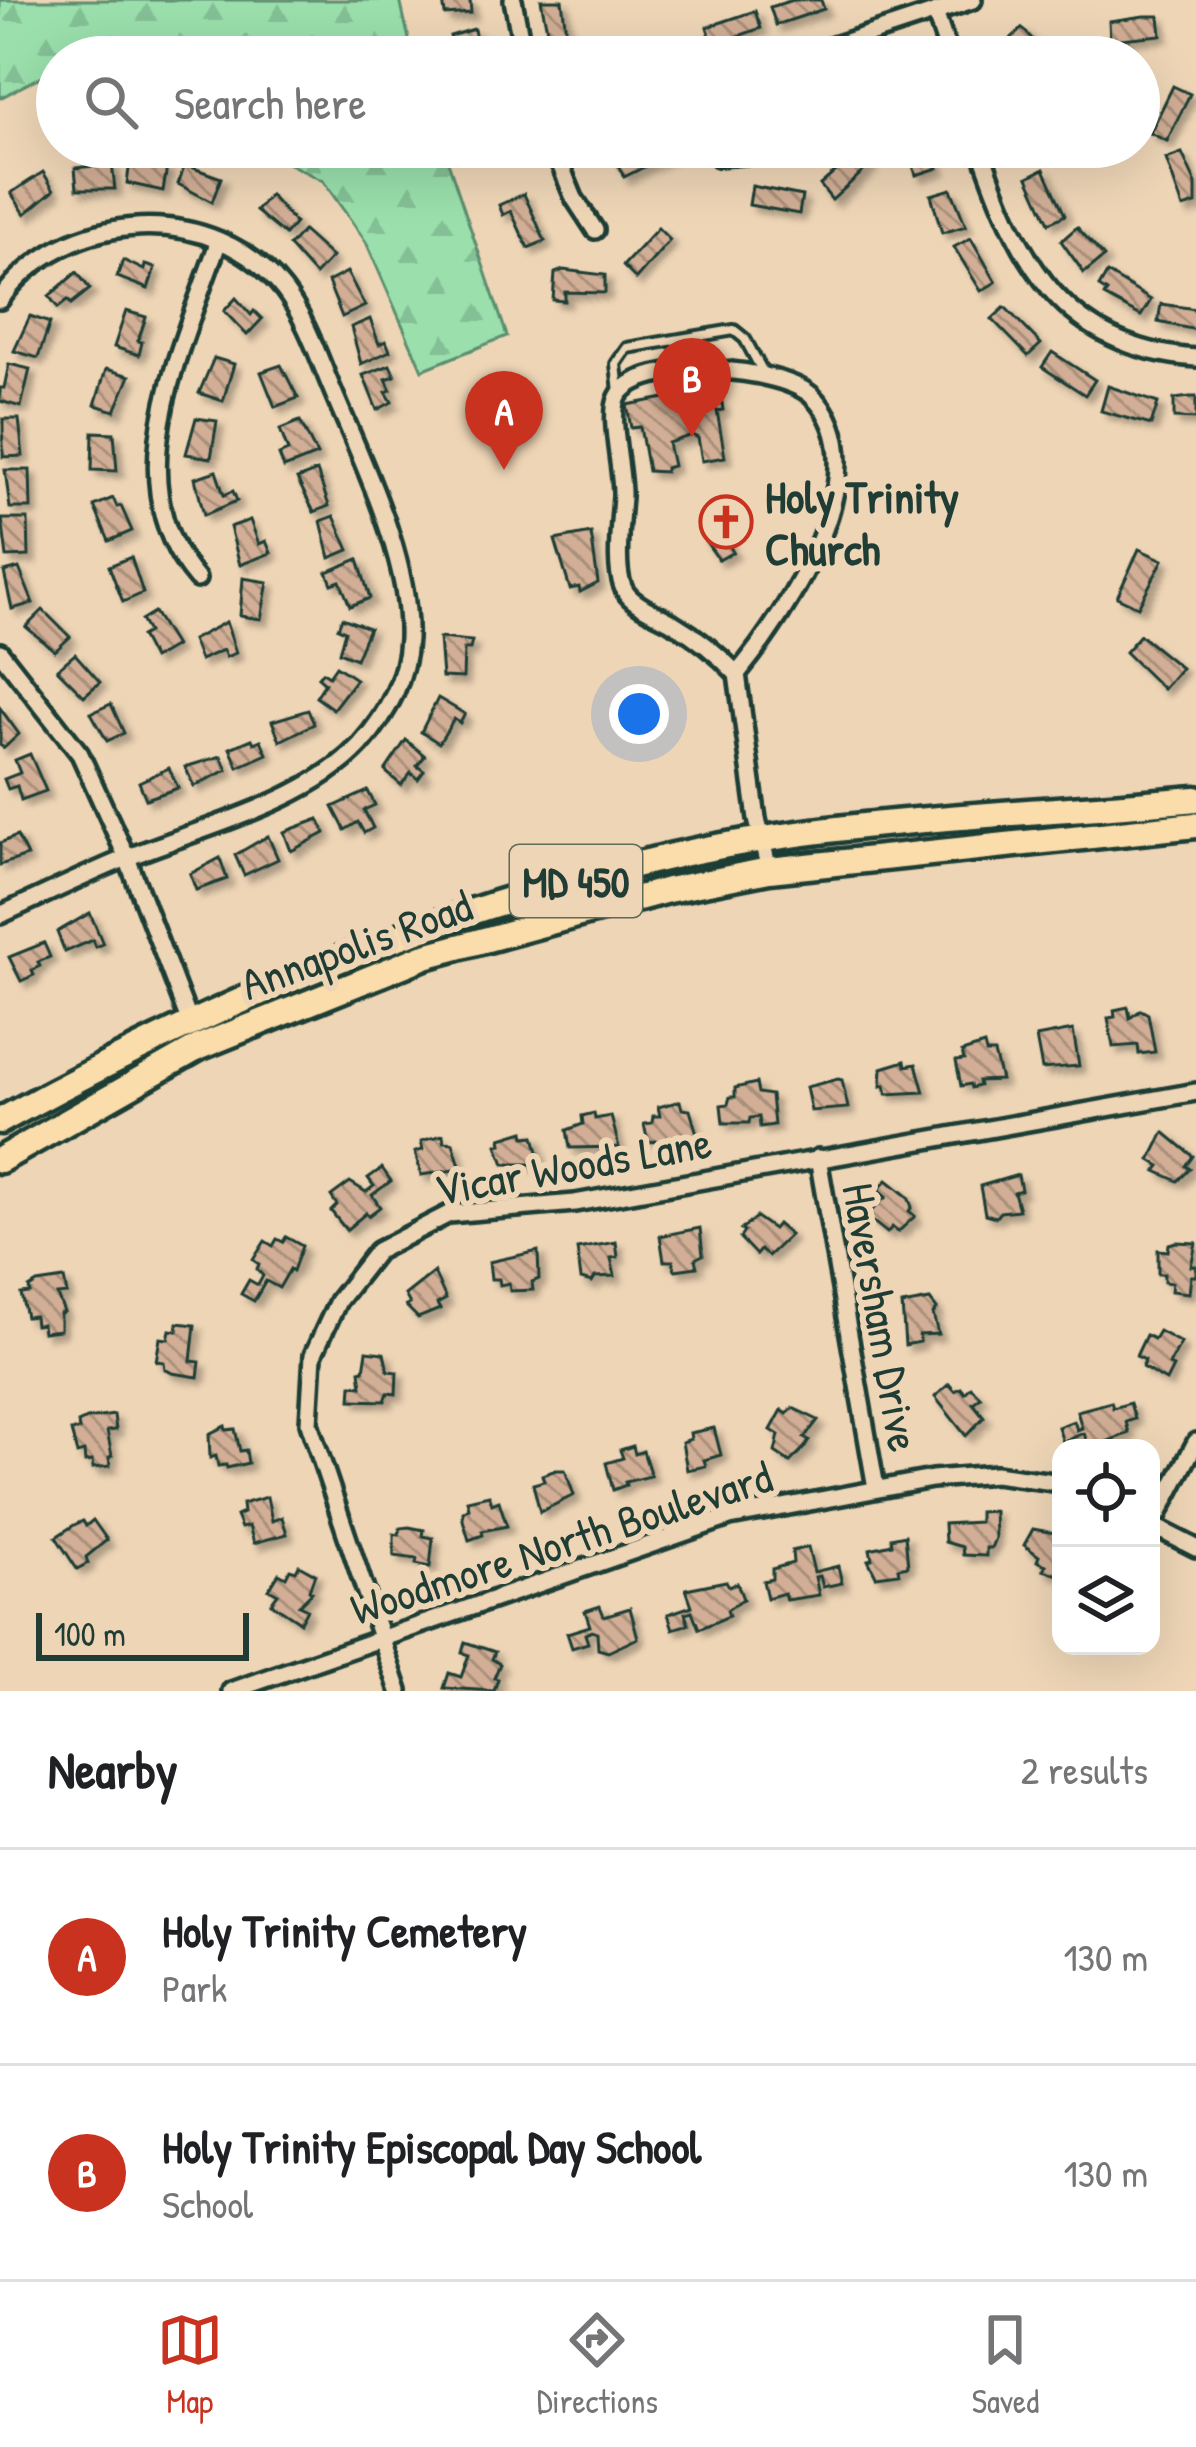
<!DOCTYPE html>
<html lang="en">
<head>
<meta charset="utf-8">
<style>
	body { margin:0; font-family:"Patrick Hand",sans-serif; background:#f2f2f2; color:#202124 }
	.controls { position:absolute; right:36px; bottom:36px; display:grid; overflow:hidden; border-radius:24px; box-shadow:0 12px 48px #0002 }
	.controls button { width:108px; height:108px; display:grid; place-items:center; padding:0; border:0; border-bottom:3px solid #e0e0e0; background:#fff; color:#202124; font:60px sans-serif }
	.scale { position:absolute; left:36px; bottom:30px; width:213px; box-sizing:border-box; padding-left:12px; border:6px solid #1f3d34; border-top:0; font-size:33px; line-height:42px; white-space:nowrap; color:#1f3d34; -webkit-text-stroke:9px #eed5b6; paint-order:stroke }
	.you { position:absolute; left:639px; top:714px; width:42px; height:42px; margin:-30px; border:9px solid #fff; border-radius:50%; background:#1a73e8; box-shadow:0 0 0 18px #1a73e833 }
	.badge { display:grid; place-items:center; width:78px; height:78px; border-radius:50%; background:#c8321e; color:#fff; font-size:39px; font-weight:700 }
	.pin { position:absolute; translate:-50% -99px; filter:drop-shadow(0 3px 6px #0008) }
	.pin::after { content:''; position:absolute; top:63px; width:42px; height:36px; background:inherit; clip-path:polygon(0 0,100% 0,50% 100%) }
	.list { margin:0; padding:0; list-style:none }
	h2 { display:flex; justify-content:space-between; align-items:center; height:156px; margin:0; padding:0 48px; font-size:51px }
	h2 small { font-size:39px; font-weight:400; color:#757577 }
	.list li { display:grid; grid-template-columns:78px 1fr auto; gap:36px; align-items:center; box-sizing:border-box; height:216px; padding:0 48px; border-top:3px solid #e0e0e0 }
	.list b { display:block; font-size:45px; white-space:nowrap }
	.list p { margin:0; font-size:39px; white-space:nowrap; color:#757577 }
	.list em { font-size:39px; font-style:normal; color:#757577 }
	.icon { flex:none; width:66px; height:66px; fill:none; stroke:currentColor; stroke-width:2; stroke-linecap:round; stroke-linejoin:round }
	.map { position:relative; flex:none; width:1196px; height:1691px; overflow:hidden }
	.search { position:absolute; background:#fff; box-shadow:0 12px 48px #0002; left:36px; right:36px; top:36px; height:132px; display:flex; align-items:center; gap:30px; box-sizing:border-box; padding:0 42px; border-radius:66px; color:#757577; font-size:45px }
	.sheet { height:588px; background:#fff }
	nav { display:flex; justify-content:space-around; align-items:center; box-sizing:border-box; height:168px; border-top:3px solid #e0e0e0; background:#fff; font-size:33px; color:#757577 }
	nav a { display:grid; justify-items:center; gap:6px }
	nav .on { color:#c8321e }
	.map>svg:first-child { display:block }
</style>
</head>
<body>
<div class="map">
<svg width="1196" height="1691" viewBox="0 0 1196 1691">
	<defs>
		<pattern id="forest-firs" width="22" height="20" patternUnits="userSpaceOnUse" patternTransform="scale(3)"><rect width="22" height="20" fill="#9adfac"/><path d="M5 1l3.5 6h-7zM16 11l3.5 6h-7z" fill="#84c095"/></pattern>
		<pattern id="building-back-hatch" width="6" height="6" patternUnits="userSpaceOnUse" patternTransform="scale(3)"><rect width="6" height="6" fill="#d1ae95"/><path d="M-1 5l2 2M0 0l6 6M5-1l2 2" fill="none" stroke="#a98f7a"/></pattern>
		<filter id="shadow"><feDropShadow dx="6" dy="6" stdDeviation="3" flood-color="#0004"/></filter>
	</defs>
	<rect width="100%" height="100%" fill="#eed5b6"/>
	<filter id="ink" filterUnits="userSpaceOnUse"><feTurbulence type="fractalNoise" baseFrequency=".00833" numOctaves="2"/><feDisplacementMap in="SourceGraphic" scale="24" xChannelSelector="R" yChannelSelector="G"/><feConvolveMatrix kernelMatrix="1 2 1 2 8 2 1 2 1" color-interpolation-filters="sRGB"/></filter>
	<g filter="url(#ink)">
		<g fill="url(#forest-firs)" stroke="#5c8e70" stroke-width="3">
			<polygon points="0,0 400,0 413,57 57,57 57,75 48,73 0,98"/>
			<polygon points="256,147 443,147 507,336 422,370 366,242 323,181"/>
		</g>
		<g fill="url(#building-back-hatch)" stroke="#1f3d34" stroke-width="3" filter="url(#shadow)">
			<polygon points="443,0 470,0 471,13 445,15"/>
			<polygon points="541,0 562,0 566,32 548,35"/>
			<polygon points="793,0 821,0 824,9 776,25 770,7"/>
			<polygon points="755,11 761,28 713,45 707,27"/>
			<polygon points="1144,16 1159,16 1161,35 1110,40 1109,21"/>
			<polygon points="1022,28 1035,42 1018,57 992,57"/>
			<polygon points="474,29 479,57 450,57 449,51 454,50 450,36"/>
			<polygon points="1173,86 1190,94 1167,141 1150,133"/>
			<polygon points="639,147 666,147 670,154 624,177 616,161"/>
			<polygon points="907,147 931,147 938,168 916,175"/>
			<polygon points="858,152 870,165 832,200 820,185"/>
			<polygon points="1182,153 1196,184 1196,204 1183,208 1166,159"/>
			<polygon points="130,162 167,167 163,191 127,183"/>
			<polygon points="112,164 115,189 77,189 75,168"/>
			<polygon points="185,165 221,178 212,202 178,184"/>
			<polygon points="1044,169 1065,215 1049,223 1028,177"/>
			<polygon points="43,172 54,190 25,214 11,193"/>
			<polygon points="752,186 802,196 799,214 749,205"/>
			<polygon points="951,189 966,226 942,233 931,195"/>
			<polygon points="524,194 545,241 528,248 511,211 503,215 499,205"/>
			<polygon points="270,195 295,223 285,235 256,211"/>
			<polygon points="1077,227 1104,257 1084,273 1061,241"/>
			<polygon points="658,228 670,240 636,279 623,266"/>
			<polygon points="303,231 332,257 315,275 289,246"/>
			<polygon points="971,238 996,282 981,291 954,247"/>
			<polygon points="123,260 144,270 145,265 155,268 148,289 117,277"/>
			<polygon points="563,270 605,275 605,293 565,292 565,301 553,300 555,273"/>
			<polygon points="77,272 90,289 71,304 68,300 58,308 49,296"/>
			<polygon points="347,272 365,306 342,317 328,282"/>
			<polygon points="1107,273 1151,300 1141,316 1104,296 1107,292 1099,287"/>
			<polygon points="236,298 251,315 254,311 262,319 247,335 224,311"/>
			<polygon points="1161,304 1196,309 1196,330 1158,322"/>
			<polygon points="1005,307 1041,344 1028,356 992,319"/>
			<polygon points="126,311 146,317 138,341 142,342 139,355 114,347"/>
			<polygon points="30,316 50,323 38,358 14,351"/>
			<polygon points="370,319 379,344 386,341 390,351 361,364 351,327"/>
			<polygon points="1052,352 1095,380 1085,395 1042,367"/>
			<polygon points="214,358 234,364 223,401 199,393"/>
			<polygon points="9,364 30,369 21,407 0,401 0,388 4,388"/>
			<polygon points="281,365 298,398 275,407 261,372"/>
			<polygon points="390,365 395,376 386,379 391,390 386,392 392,402 377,410 363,375"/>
			<polygon points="106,369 130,376 115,411 95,405"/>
			<polygon points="1108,386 1158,403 1151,425 1101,411"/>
			<polygon points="713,389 715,404 722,403 723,410 717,411 725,457 702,461 698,438 692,435 668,443 673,466 665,468 665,472 648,471 640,427 631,428 627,405"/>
			<polygon points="1190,397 1196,397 1196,419 1174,418 1174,399"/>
			<polygon points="196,418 217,421 211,458 186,454"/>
			<polygon points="3,419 19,419 23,456 3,457"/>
			<polygon points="300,421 317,455 284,468 279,455 288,451 280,429"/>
			<polygon points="93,432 114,433 117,471 92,470"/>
			<polygon points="5,470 30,470 31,508 10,508"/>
			<polygon points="216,471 224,495 233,491 237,501 204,515 195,478"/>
			<polygon points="317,471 329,506 314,512 297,479"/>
			<polygon points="113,498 117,507 121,506 132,531 109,541 94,506"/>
			<polygon points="334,516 349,550 330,558 321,521"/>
			<polygon points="731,518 738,529 725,538 733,552 719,560 701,535"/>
			<polygon points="2,519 28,519 29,556 7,557"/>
			<polygon points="250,520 259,544 266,541 271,553 240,565 230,527"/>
			<polygon points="591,533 598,583 580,592 579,587 570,589 555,540"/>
			<polygon points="1139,549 1163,560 1138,607 1117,597"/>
			<polygon points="131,557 143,593 123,602 109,566"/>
			<polygon points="358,559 370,598 350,606 340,581 332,584 327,572"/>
			<polygon points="19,568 33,603 12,609 4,572"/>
			<polygon points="243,578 268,582 261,619 240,616"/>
			<polygon points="43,610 70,637 55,651 26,627"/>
			<polygon points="154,612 175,646 153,659 141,636 148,632 141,620"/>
			<polygon points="342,618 369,628 356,659 339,652 345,631 338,628"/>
			<polygon points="226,622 236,653 226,657 223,650 200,660 192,640"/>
			<polygon points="1140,635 1181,668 1163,689 1125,652"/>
			<polygon points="439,638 472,641 470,649 464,649 463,678 442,677"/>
			<polygon points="75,654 100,682 84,696 57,669"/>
			<polygon points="336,666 356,679 333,709 316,697 325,683 318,677 323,672 329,676"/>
			<polygon points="438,698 465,714 460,723 454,719 439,743 421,732"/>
			<polygon points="111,704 124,733 107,741 91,713"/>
			<polygon points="0,708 19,734 4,748 0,745"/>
			<polygon points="308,710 314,724 280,741 272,721"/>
			<polygon points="252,739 254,743 261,740 267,754 238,767 230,748"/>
			<polygon points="406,740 425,756 417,766 424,771 418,779 411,773 401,785 385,771"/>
			<polygon points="30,754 46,791 21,800 17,786 8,789 4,779 20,773 15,760"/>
			<polygon points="221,756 227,770 194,786 185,767"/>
			<polygon points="169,768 178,788 146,799 139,782"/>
			<polygon points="368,791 375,805 364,810 373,828 364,833 358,822 345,830 333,807"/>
			<polygon points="319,819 325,833 291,851 284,832"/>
			<polygon points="17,836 27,856 0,865 0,843"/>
			<polygon points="268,836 278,859 244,875 235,855"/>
			<polygon points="220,858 227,879 196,890 190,874"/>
			<polygon points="90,913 103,944 96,947 93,940 65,952 57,932"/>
			<polygon points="44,943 50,957 38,962 40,966 32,970 34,975 21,981 9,957"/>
			<polygon points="1128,1007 1130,1018 1141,1010 1148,1014 1155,1052 1139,1054 1138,1045 1113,1047 1108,1018 1115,1017 1114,1010"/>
			<polygon points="1073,1030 1079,1066 1042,1069 1036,1037"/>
			<polygon points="984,1045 986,1053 994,1053 1001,1080 978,1081 979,1086 971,1088 970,1084 961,1086 956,1061 964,1060 962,1052"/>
			<polygon points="905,1061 906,1066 916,1064 924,1092 887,1094 885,1085 881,1086 882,1068"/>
			<polygon points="838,1079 842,1080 848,1108 811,1111 806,1087"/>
			<polygon points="756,1083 758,1093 771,1095 774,1125 760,1127 759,1117 750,1118 749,1123 723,1123 721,1105 728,1104 730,1097 735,1097 735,1088"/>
			<polygon points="680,1101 682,1109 690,1110 698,1137 674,1138 675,1142 666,1144 665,1140 648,1142 644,1124 652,1123 653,1116 660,1116 658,1107"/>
			<polygon points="594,1113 595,1119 611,1116 619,1147 570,1148 567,1130 583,1124 582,1116"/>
			<polygon points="524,1131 525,1137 534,1136 541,1164 504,1164 497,1145 502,1144 501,1138"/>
			<polygon points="1164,1132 1193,1156 1186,1166 1190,1169 1178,1181 1156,1171 1160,1166 1150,1160"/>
			<polygon points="443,1135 444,1142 453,1143 461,1169 421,1175 415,1152 423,1150 421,1141"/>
			<polygon points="382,1168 391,1181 372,1195 380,1207 368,1216 366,1213 346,1230 331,1211 337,1205 331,1196 350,1182 366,1192 374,1186 368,1178"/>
			<polygon points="1018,1175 1021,1190 1014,1192 1019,1210 1000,1212 996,1217 985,1214 980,1186"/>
			<polygon points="887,1180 908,1197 912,1207 909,1211 915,1216 898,1232 892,1227 887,1233 866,1216 886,1197 878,1190"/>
			<polygon points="756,1217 773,1229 777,1224 790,1235 768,1256 760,1250 756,1255 740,1238 744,1232 741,1230"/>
			<polygon points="700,1228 703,1255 695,1259 697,1267 675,1270 673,1261 664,1261 660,1236"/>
			<polygon points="286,1237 302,1246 293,1271 290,1269 279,1288 266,1281 254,1301 241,1294 249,1280 258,1285 263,1276 257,1269 259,1264 253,1260 265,1241 273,1246 277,1239 283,1242"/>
			<polygon points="616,1242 618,1257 611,1258 615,1276 595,1277 592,1282 581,1279 577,1249"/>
			<polygon points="1176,1242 1196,1243 1191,1266 1196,1266 1196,1276 1191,1276 1189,1293 1171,1291 1172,1283 1164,1282 1164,1274 1158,1274 1158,1250 1168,1251 1169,1244"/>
			<polygon points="538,1251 539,1279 532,1282 533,1290 510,1291 509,1283 500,1285 499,1279 491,1279 489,1262"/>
			<polygon points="434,1272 446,1299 437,1304 440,1309 418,1318 406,1306 410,1304 405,1295"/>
			<polygon points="64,1279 67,1294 57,1295 64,1312 60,1313 60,1330 43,1332 42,1324 35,1325 34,1316 26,1317 21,1294 30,1293 29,1288 37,1283"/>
			<polygon points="930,1300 937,1309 933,1314 938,1334 919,1335 920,1342 905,1345 902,1305"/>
			<polygon points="178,1323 195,1325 191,1361 200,1362 198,1377 172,1373 165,1369 164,1362 156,1361 160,1338 168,1339 170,1330 177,1331"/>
			<polygon points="1159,1331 1181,1343 1169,1365 1173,1367 1166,1381 1142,1367 1145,1360 1136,1356 1146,1335 1154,1339"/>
			<polygon points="367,1351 384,1353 388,1371 397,1372 396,1394 388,1393 385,1401 351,1400 352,1385 362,1386 360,1371 364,1370"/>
			<polygon points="949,1384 955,1391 961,1388 965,1393 971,1387 981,1397 973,1403 984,1417 966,1436 935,1397"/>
			<polygon points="1111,1402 1113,1408 1130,1403 1135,1419 1126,1422 1129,1433 1106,1442 1108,1446 1102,1448 1089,1448 1084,1433 1063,1442 1058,1427 1074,1421 1077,1430 1082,1428 1077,1411"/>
			<polygon points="793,1408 818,1420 804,1438 809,1441 804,1448 790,1462 775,1452 779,1435 771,1430 782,1410 787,1414"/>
			<polygon points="114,1415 116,1430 107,1431 112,1456 109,1457 110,1466 93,1468 92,1461 85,1462 84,1452 77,1454 71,1431 79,1430 78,1423 87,1419"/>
			<polygon points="225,1426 226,1430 235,1429 240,1451 246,1450 248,1463 227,1468 226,1465 218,1466 216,1456 210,1458 209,1434"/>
			<polygon points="714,1428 721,1455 704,1460 706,1466 687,1470 682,1442 691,1439 690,1433"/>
			<polygon points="633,1446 635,1454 643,1451 651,1476 625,1482 626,1485 613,1490 606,1463 623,1458 620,1450"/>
			<polygon points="556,1470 565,1470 574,1495 540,1512 533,1484 544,1481 542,1475"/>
			<polygon points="489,1495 492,1504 499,1501 507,1526 482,1531 483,1535 469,1540 463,1520 463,1512 469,1508 467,1500"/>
			<polygon points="267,1497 272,1521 282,1517 287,1534 254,1543 249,1526 241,1528 236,1516 243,1513 242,1504"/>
			<polygon points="994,1511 995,1538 991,1548 986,1548 986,1556 963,1555 962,1547 945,1542 944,1524 979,1522 979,1512"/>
			<polygon points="93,1520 107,1540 86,1557 88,1563 77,1569 56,1537 74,1525 83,1521 86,1526"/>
			<polygon points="409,1527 424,1530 423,1536 433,1538 430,1567 416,1564 417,1559 394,1556 394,1534 399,1535 400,1528"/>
			<polygon points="1033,1529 1061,1534 1061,1576 1043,1570 1046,1565 1037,1561 1039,1556 1024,1545"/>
			<polygon points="905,1535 908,1566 898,1568 899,1573 876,1576 868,1560 872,1559 870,1549 892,1544 891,1538"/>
			<polygon points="808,1547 814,1572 838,1566 842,1583 823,1587 820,1576 815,1577 819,1595 786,1600 784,1593 767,1598 763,1581 772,1579 772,1569 793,1563 792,1551"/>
			<polygon points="299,1565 315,1574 309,1590 312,1592 299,1605 307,1609 300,1622 271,1603 278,1594 269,1589 279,1573 286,1577 290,1569 296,1571"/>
			<polygon points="726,1581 729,1586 737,1583 743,1599 727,1610 729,1616 699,1629 692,1611 685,1613 689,1624 673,1629 668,1614 692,1606 686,1589"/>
			<polygon points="600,1606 604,1616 630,1608 638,1638 608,1652 598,1649 597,1633 592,1631 585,1634 588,1643 572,1648 567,1633 590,1626 585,1611"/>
			<polygon points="465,1642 495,1652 492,1659 500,1664 494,1678 498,1679 494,1691 444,1688 449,1673 461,1677 469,1655 462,1653"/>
		</g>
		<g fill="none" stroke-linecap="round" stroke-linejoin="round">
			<g stroke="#1f3d34" stroke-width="16">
				<g id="service">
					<polyline points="717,161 797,155 795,147"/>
					<polyline points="619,392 616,364 627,348 734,330 745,339 765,376"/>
				</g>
			</g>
			<g stroke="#1f3d34" stroke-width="24">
				<g id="minor">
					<polyline points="513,0 524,57"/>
					<polyline points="935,12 950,57"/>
					<polyline points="800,57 973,0"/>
					<polyline points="553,147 574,198 595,230"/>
					<path d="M980 147C1019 263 1063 347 1196 358"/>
					<path d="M0 300C65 208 214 200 284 290 306 319 318 356 332 389 362 461 411 560 408 639 406 680 387 715 360 745 305 804 198 828 124 859 83 876 42 896 0 915"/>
					<path d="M197 579C113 482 183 346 218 243"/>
					<polyline points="0,652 80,754 127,858 192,1028"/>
					<path d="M737 674C786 614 884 468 813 397 784 367 640 354 618 397 608 416 623 471 622 496 621 519 612 576 627 594 637 607 660 615 673 623 697 637 718 654 737 674L757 819 769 870"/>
					<polyline points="818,1158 876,1488"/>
					<polyline points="1151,1525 1196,1548"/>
					<polyline points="1152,1526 1196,1442"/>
					<polyline points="231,1691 730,1517 932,1479 995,1474 1061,1483"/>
					<polyline points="399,1691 309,1423 313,1355 338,1301 377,1251 449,1214 575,1203 1196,1092"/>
				</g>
			</g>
			<g stroke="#1f3d34" stroke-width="33">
				<g id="primary">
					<path d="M0 1121C211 1004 437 909 673 856 844 818 1022 815 1196 799"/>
					<polyline points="0,1160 199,1047 425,956 668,890 769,870 1196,825"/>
				</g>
			</g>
			<use href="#service" stroke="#eed5b6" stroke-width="8"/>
			<use href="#minor" stroke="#eed5b6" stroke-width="15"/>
			<use href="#primary" stroke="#faddab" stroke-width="24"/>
		</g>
	</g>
	<defs>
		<g id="church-ring" transform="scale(2.7)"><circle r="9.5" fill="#eed5b6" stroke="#c8321e" stroke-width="1.5"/><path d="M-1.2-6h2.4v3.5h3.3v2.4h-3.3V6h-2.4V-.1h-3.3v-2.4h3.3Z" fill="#c8321e"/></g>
	</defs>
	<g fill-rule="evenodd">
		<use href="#church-ring" x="726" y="522"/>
	</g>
	<g text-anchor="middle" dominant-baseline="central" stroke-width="12" stroke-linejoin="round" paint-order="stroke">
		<rect fill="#eed5b6" stroke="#5d6b5b" stroke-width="3" x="510" y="845" width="132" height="72" rx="9"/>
		<g font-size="42" font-weight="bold" fill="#1f3d34">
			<text x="576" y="881">MD 450</text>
		</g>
		<g font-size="45" font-weight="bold" fill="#1f3d34" stroke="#eed5b6" text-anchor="start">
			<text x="765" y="496">Holy Trinity<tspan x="765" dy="52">Church</tspan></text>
		</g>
		<g font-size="45" fill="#1f3d34" stroke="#eed5b6">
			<text transform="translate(356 944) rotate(-20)">Annapolis Road</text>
			<text transform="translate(573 1165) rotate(-10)">Vicar Woods Lane</text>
			<text transform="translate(882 1317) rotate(80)">Haversham Drive</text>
			<text transform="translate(561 1542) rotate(-18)">Woodmore North Boulevard</text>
		</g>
	</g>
</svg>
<div class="controls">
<button><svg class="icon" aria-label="locate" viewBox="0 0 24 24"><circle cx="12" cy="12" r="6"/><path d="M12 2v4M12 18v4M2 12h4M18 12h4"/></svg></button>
<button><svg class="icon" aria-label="layers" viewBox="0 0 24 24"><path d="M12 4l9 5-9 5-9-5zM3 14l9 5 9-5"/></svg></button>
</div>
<div class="scale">100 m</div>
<div class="you"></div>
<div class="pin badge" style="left:504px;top:470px">A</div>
<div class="pin badge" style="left:692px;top:437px">B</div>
<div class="search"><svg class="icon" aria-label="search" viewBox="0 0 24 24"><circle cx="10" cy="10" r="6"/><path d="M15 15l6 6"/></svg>Search here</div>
</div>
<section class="sheet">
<h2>Nearby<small>2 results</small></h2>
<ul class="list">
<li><span class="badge">A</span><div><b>Holy Trinity Cemetery</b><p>Park</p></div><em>130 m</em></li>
<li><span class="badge">B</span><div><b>Holy Trinity Episcopal Day School</b><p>School</p></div><em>130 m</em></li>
</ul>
</section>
<nav>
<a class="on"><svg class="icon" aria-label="map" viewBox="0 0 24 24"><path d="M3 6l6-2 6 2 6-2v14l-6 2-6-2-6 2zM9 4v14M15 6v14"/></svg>Map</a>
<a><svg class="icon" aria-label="directions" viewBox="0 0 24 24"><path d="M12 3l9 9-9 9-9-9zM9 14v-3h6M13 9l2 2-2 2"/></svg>Directions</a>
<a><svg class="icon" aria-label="saved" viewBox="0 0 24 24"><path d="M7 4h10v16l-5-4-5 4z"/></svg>Saved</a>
</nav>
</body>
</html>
